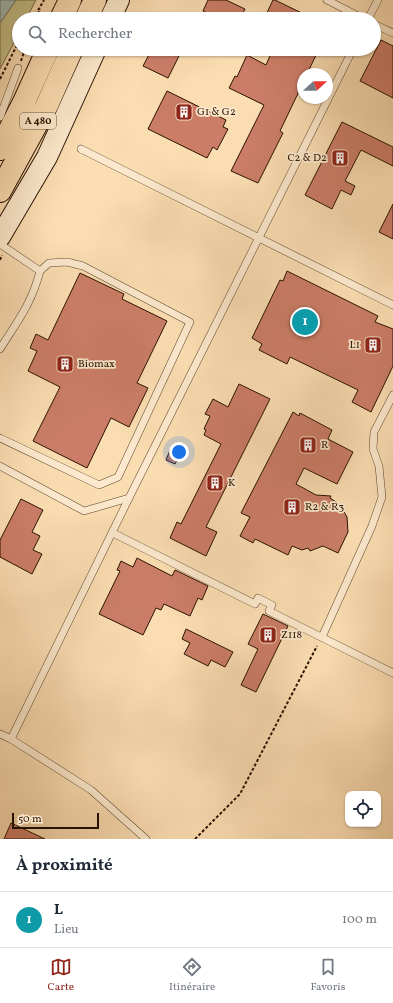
<!DOCTYPE html>
<html lang="fr">
<head>
<meta charset="utf-8">
<style>
	body { margin:0; font-family:Vollkorn,serif; background:#f6f6f7; color:#1f2937 }
	.controls { position:absolute; right:12px; bottom:12px; display:grid; overflow:hidden; border-radius:8px; box-shadow:0 1px 3px #0004 }
	.controls button { width:36px; height:36px; display:grid; place-items:center; padding:0; border:0; border-bottom:1px solid #e0e1e3; background:#fff; color:#1f2937; font:20px sans-serif }
	.compass { position:absolute; left:297px; top:68px; width:36px; height:36px; border-radius:50%; background:#fff; box-shadow:0 1px 3px #0004; rotate:69deg }
	.scale { position:absolute; left:12px; bottom:10px; width:87px; box-sizing:border-box; padding-left:4px; border:2px solid #2a1200; border-top:0; font-size:11px; line-height:14px; white-space:nowrap; color:#2a1200; -webkit-text-stroke:3px #fce9cd; paint-order:stroke }
	.you { position:absolute; left:179px; top:452px; width:14px; height:14px; margin:-10px; border:3px solid #fff; border-radius:50%; background:#1a73e8; box-shadow:0 0 0 6px #1a73e833 }
	.badge { display:grid; place-items:center; width:26px; height:26px; border-radius:50%; background:#8f2418; color:#fff; font-size:13px; font-weight:700 }
	.pin { position:absolute; translate:-50% -50%; border:2px solid #fff; box-shadow:0 1px 4px #0006 }
	.list { margin:0; padding:0; list-style:none }
	h2 { display:flex; justify-content:space-between; align-items:center; height:52px; margin:0; padding:0 16px; font-size:17px }
	h2 small { font-size:13px; font-weight:400; color:#747a83 }
	.list li { display:grid; grid-template-columns:26px 1fr auto; gap:12px; align-items:center; box-sizing:border-box; height:56px; padding:0 16px; border-top:1px solid #e0e1e3 }
	.list b { display:block; font-size:15px; white-space:nowrap }
	.list p { margin:0; font-size:13px; white-space:nowrap; color:#747a83 }
	.list em { font-size:13px; font-style:normal; color:#747a83 }
	.icon { flex:none; width:22px; height:22px; fill:none; stroke:currentColor; stroke-width:2; stroke-linecap:round; stroke-linejoin:round }
	.map { position:relative; flex:none; width:393px; height:839px; overflow:hidden }
	.search { position:absolute; background:#fff; box-shadow:0 1px 3px #0004; left:12px; right:12px; top:12px; height:44px; display:flex; align-items:center; gap:10px; box-sizing:border-box; padding:0 14px; border-radius:22px; color:#747a83; font-size:15px }
	.sheet { height:108px; background:#fff }
	nav { display:flex; justify-content:space-around; align-items:center; box-sizing:border-box; height:56px; border-top:1px solid #e0e1e3; background:#fff; font-size:11px; color:#747a83 }
	nav a { display:grid; justify-items:center; gap:2px }
	nav .on { color:#8f2418 }
	.map>svg:first-child { display:block }
</style>
</head>
<body>
<div class="map">
<svg width="393" height="839" viewBox="0 0 393 839">
	<rect width="100%" height="100%" fill="#fbddb2"/>
	<filter id="stains"><feTurbulence type="fractalNoise" baseFrequency=".005" numOctaves="4"/><feColorMatrix values="0 0 0 0 .2 0 0 0 0 .09 0 0 0 0 .02 0 0 0 .5 -.17"/></filter>
	<radialGradient id="worn" r=".72"><stop offset=".6" stop-color="#630" stop-opacity="0"/><stop offset="1" stop-color="#630" stop-opacity=".3"/></radialGradient>
	<polygon fill="#c4bf88" stroke="#776844" points="16,0 36,0 26,19 19,19 19,33 0,69 0,23"/>
	<polygon fill="#a1bab5" stroke="#71776d" points="0,0 16,0 0,23"/>
	<g fill="#cb7d67" stroke="#2a1200">
		<polygon points="208,0 226,0 245,9 240,19 220,19 203,11"/>
		<polygon points="273,0 275,0 314,19 264,19"/>
		<polygon points="381,40 393,46 393,98 360,81"/>
		<polygon points="152,49 170,49 180,54 168,78 143,66"/>
		<polygon points="273,49 319,49 307,74 303,74 303,83 280,131 283,133 258,183 231,171 264,105 229,88 235,76 237,77 247,55 266,65"/>
		<polygon points="167,91 226,120 223,127 228,129 217,150 213,147 207,158 148,129"/>
		<polygon points="342,122 393,147 393,166 361,150 345,181 355,186 351,195 341,190 332,209 305,195"/>
		<polygon points="393,204 393,239 379,232"/>
		<polygon points="287,271 378,316 375,322 393,329 393,366 371,412 352,402 358,390 290,357 287,364 259,350 262,344 252,338 280,280 283,281"/>
		<polygon points="80,273 124,294 122,299 167,321 137,383 148,388 129,427 111,418 87,468 33,441 60,387 28,371 37,351 30,348 36,334 48,340"/>
		<polygon points="239,384 270,399 206,527 217,532 206,556 170,538 177,522 181,524 221,444 204,435 206,430 204,429 210,416 205,414 213,399 228,407"/>
		<polygon points="293,412 299,416 300,413 332,430 328,439 353,452 337,484 304,468 296,484 316,495 331,496 330,498 339,504 343,510 347,517 348,532 338,553 323,546 310,551 308,548 302,550 292,546 288,555 255,539 253,543 240,536 250,517 241,513"/>
		<polygon points="170,450 180,455 175,464 166,460"/>
		<polygon points="21,499 43,510 32,532 40,536 33,550 42,554 32,574 0,557 0,540"/>
		<polygon points="137,558 172,576 175,570 208,586 202,600 198,598 190,616 164,604 161,610 156,608 143,635 99,614 120,571 117,570 121,561 133,567"/>
		<polygon points="263,614 288,626 256,692 241,685 258,649 248,644"/>
		<polygon points="186,629 233,652 225,667 211,660 208,666 184,654 190,643 182,639"/>
		<polygon points="11,823 45,839 4,839"/>
	</g>
	<g fill="none" stroke-linecap="round" stroke-linejoin="round">
		<g stroke="#5e452c" stroke-width="8">
			<g id="lane">
				<polyline points="327,0 364,19"/>
				<polyline points="368,19 378,0"/>
				<polyline points="374,24 393,33"/>
				<polyline points="0,117 18,68"/>
				<polyline points="81,149 393,305"/>
				<path d="M0 244 40 271C32 303 17 322 0 349"/>
				<polyline points="0,438 99,485 118,477 190,322 83,266 67,262 49,263 40,271"/>
				<polyline points="0,466 84,511 129,498"/>
				<polyline points="113,533 255,604 258,598 272,605 269,611 393,673"/>
				<polyline points="322,637 372,526 382,497 379,466 373,449 374,432 393,395"/>
				<polyline points="0,734 11,739 91,790 146,839"/>
				<polyline points="11,739 129,498 353,49"/>
			</g>
		</g>
		<g stroke="#2a1200" stroke-width="22">
			<g id="secondary">
				<polyline points="110,19 119,0"/>
				<polyline points="0,237 47,157 96,49"/>
			</g>
		</g>
		<g stroke="#2a1200" stroke-width="24">
			<g id="highway">
				<polyline points="61,19 70,0"/>
				<polyline points="86,19 95,0"/>
				<polyline points="0,149 24,102 48,49"/>
				<polyline points="0,191 47,105 72,49"/>
			</g>
		</g>
		<g stroke="#2a1200" stroke-width="2" stroke-dasharray="3 2" stroke-linecap="butt">
			<polyline points="33,19 44,0"/>
			<polyline points="37,19 40,9"/>
			<polyline points="21,61 25,49"/>
			<polyline points="0,79 19,41"/>
			<polyline points="0,260 2,255"/>
			<polyline points="195,839 240,794 317,646"/>
		</g>
		<use href="#lane" stroke="#fce9cd" stroke-width="7"/>
		<use href="#secondary" stroke="#fce9cd" stroke-width="20"/>
		<use href="#highway" stroke="#fbddb2" stroke-width="22"/>
	</g>
	<defs>
		<g id="building-square" transform="scale(0.9)"><rect x="-9" y="-9" width="18" height="18" rx="4" fill="#8f2418" stroke="#fce9cd"/><path d="M-4-6H4V6H1V3H-1V6H-4ZM-2.5-4.3h1.7v1.8h-1.7ZM.8-4.3h1.7v1.8H.8ZM-2.5-1h1.7V.8h-1.7ZM.8-1h1.7V.8H.8Z" fill="#fff"/></g>
	</defs>
	<g fill-rule="evenodd">
		<use href="#building-square" x="184" y="112"/>
		<use href="#building-square" x="340" y="158"/>
		<use href="#building-square" x="373" y="345"/>
		<use href="#building-square" x="65" y="364"/>
		<use href="#building-square" x="308" y="445"/>
		<use href="#building-square" x="215" y="483"/>
		<use href="#building-square" x="292" y="507"/>
		<use href="#building-square" x="268" y="635"/>
	</g>
	<g text-anchor="middle" dominant-baseline="central" stroke-width="3.5" stroke-linejoin="round" paint-order="stroke">
		<rect fill="#fce9cd" stroke="#69523e" stroke-width="1" x="20" y="113" width="36" height="16" rx="3"/>
		<g font-size="10" font-weight="bold" fill="#2a1200">
			<text x="38" y="121">A 480</text>
		</g>
		<g font-size="11" fill="#2a1200" stroke="#fce9cd" text-anchor="start">
			<text x="197" y="112">G1 &amp; G2</text>
			<text x="327" y="158" text-anchor="end">C2 &amp; D2</text>
			<text x="360" y="345" text-anchor="end">L1</text>
			<text x="78" y="364">Biomax</text>
			<text x="321" y="445">R</text>
			<text x="228" y="483">K</text>
			<text x="305" y="507">R2 &amp; R3</text>
			<text x="281" y="635">Z118</text>
		</g>
	</g>
	<rect width="100%" height="100%" filter="url(#stains)"/>
	<rect width="100%" height="100%" fill="url(#worn)"/>
</svg>
<div class="controls">
<button><svg class="icon" aria-label="locate" viewBox="0 0 24 24"><circle cx="12" cy="12" r="6"/><path d="M12 2v4M12 18v4M2 12h4M18 12h4"/></svg></button>
</div>
<svg class="compass" viewBox="-18 -18 36 36"><path d="M0-13l5 13h-10z" fill="#e53935"/><path d="M0 13l5-13h-10z" fill="#747a83"/></svg>
<div class="scale">50 m</div>
<div class="you"></div>
<div class="pin badge" style="left:305px;top:322px;background:#0f9aa8">1</div>
<div class="search"><svg class="icon" aria-label="search" viewBox="0 0 24 24"><circle cx="10" cy="10" r="6"/><path d="M15 15l6 6"/></svg>Rechercher</div>
</div>
<section class="sheet">
<h2>À proximité<small></small></h2>
<ul class="list">
<li><span class="badge" style="background:#0f9aa8">1</span><div><b>L</b><p>Lieu</p></div><em>100 m</em></li>
</ul>
</section>
<nav>
<a class="on"><svg class="icon" aria-label="map" viewBox="0 0 24 24"><path d="M3 6l6-2 6 2 6-2v14l-6 2-6-2-6 2zM9 4v14M15 6v14"/></svg>Carte</a>
<a><svg class="icon" aria-label="directions" viewBox="0 0 24 24"><path d="M12 3l9 9-9 9-9-9zM9 14v-3h6M13 9l2 2-2 2"/></svg>Itinéraire</a>
<a><svg class="icon" aria-label="saved" viewBox="0 0 24 24"><path d="M7 4h10v16l-5-4-5 4z"/></svg>Favoris</a>
</nav>
</body>
</html>
